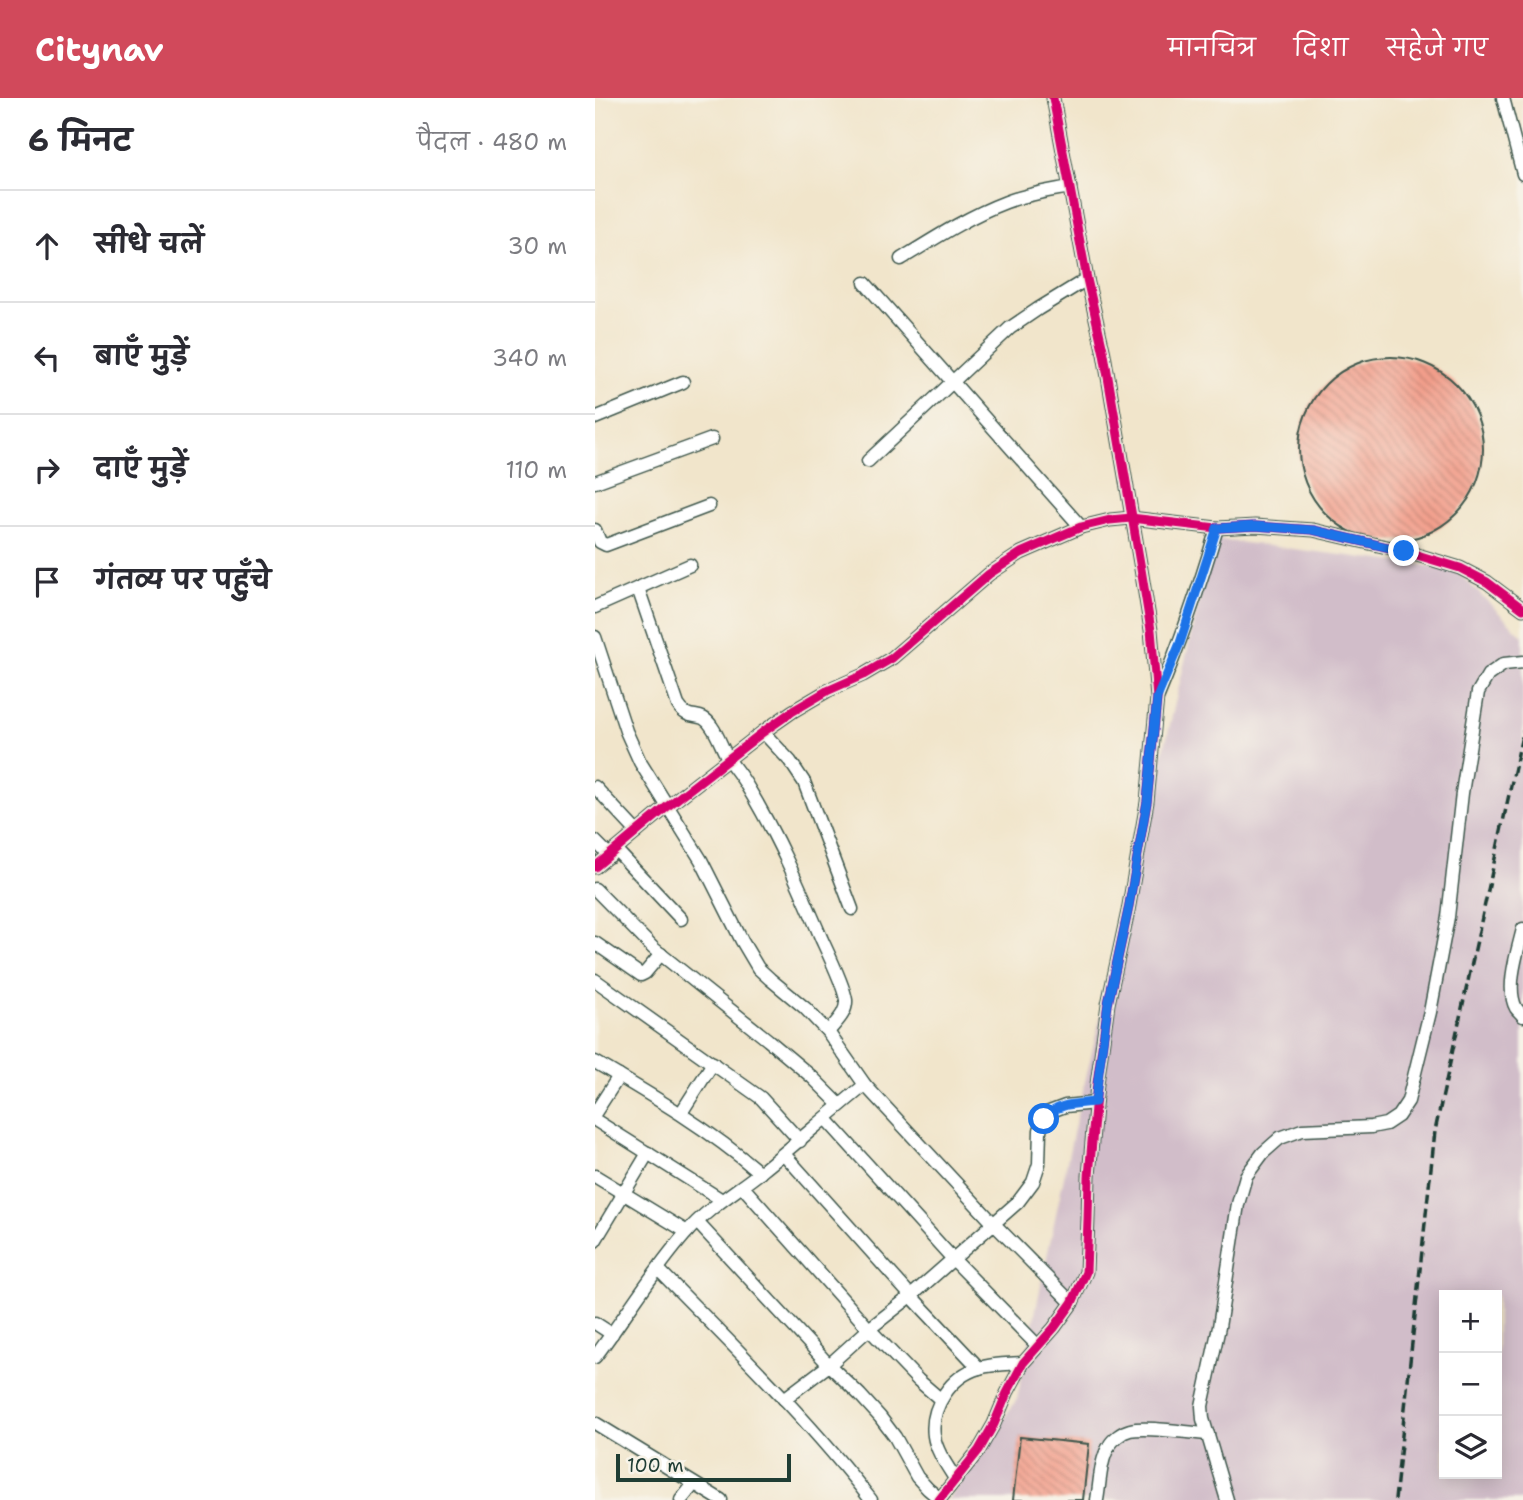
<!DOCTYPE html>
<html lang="hi">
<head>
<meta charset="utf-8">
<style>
	body { margin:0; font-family:"Shantell Sans","Playpen Sans Deva",sans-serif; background:#f2f2f3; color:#2b2b33 }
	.controls { position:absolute; right:21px; bottom:21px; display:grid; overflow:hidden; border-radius:0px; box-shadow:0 4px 18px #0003 }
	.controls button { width:63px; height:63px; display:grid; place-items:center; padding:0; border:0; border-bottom:2px solid #e1e1e2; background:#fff; color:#2b2b33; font:35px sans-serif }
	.scale { position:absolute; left:21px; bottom:18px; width:175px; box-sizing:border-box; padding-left:7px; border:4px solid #1f3d34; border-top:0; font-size:19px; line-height:24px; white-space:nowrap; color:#1f3d34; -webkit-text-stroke:5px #f7f3e8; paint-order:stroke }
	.stop { position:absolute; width:21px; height:21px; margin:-16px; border:5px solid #1a73e8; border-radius:50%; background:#fff }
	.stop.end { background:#1a73e8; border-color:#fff; box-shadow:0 2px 7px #0008 }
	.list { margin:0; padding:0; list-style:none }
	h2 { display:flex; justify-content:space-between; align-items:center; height:91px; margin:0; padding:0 28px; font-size:30px }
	h2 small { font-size:23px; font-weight:400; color:#7c7c81 }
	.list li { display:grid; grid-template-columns:46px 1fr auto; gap:21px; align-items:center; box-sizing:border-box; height:112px; padding:0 28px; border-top:2px solid #e1e1e2 }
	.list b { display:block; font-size:26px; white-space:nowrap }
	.list em { font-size:23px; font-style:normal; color:#7c7c81 }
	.icon { flex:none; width:38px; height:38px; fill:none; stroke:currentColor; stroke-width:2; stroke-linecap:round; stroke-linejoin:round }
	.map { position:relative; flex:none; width:928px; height:1402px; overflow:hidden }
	header { display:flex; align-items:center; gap:42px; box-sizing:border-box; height:98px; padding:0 35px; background:#d1495b; color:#fff }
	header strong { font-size:33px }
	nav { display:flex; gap:38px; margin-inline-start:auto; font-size:24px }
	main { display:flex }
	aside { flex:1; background:#fff }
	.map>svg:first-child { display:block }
</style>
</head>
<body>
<header>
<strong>Citynav</strong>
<nav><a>मानचित्र</a><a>दिशा</a><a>सहेजे गए</a></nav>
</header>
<main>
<aside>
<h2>6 मिनट<small>पैदल · 480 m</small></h2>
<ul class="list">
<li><svg class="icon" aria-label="ahead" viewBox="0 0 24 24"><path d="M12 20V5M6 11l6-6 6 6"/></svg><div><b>सीधे चलें</b></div><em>30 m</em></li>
<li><svg class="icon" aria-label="left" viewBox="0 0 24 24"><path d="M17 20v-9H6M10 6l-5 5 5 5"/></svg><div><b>बाएँ मुड़ें</b></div><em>340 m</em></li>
<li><svg class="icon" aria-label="right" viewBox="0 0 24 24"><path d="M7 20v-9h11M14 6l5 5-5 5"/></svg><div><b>दाएँ मुड़ें</b></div><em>110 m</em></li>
<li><svg class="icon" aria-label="arrive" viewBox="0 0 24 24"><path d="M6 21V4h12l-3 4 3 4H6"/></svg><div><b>गंतव्य पर पहुँचे</b></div></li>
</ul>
</aside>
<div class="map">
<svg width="928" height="1402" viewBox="0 0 928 1402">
	<defs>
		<pattern id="building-back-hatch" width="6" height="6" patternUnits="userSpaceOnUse" patternTransform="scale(1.75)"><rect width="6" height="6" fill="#f39e8b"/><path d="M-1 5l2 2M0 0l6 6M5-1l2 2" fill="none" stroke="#c48272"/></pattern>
	</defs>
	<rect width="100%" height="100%" fill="#f7f3e8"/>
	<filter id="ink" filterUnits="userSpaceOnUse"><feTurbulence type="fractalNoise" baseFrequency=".0143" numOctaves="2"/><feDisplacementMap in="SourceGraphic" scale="14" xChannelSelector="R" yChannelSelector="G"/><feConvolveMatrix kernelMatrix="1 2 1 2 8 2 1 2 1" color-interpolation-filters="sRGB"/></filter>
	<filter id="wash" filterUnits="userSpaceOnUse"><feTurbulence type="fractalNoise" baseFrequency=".00686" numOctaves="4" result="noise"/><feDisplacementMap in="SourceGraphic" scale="28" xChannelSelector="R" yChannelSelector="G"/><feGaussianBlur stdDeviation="1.57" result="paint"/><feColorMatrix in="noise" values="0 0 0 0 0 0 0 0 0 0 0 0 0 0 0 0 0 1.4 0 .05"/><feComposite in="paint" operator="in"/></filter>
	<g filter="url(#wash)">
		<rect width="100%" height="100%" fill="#f1e5cb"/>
		<path fill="#d1bdc9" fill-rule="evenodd" d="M619 441 859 471 928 538V1402H353L422 1301 480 1026ZM849 1197H902V1376H849Z"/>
		<g id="blocks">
			<g fill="url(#building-back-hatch)">
				<circle cx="796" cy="351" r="92"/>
				<polygon points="425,1339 494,1346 488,1402 418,1402"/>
			</g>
		</g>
	</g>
	<g filter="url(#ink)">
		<use href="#blocks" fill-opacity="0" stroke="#3e564b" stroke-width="2"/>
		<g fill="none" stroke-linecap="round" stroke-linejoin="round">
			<g stroke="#3e564b" stroke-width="15">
				<g id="minor">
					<polyline points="908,0 928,76"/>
					<path d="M306 161C340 140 374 118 411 104 432 96 454 93 475 89"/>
					<polyline points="270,185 486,429"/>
					<polyline points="0,320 88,284"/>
					<polyline points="273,363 415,230 443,211 492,181"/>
					<polyline points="0,384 117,341"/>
					<polyline points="0,432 5,444 11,447 114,408"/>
					<path d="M43 490 83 607C95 626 105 610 117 629 124 639 127 651 134 662 140 671 147 679 152 688 182 737 205 790 227 842 234 857 249 888 251 902 252 915 241 924 233 934"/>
					<polyline points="0,509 95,467"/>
					<polyline points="0,539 31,633 45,664 106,762 147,843 163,870 175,881 210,910 233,934 270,987 399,1126 477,1205"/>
					<path d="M563 598C586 543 605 487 622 430"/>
					<polyline points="168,634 195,663 209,684 257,811"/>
					<polyline points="0,689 42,734"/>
					<polyline points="0,743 15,758"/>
					<polyline points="21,752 86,821"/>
					<polyline points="0,769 73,708 168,634 198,613 232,593 268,577 297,560 394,476 426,455 486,429 515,422 536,420 622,430 660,428 718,432 809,453 865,470 892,484 928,511"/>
					<polyline points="0,791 58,850 173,942 217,979 245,1007"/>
					<path d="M928 831C923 852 910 890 921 910 923 913 926 915 928 918"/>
					<polyline points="0,845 46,877 50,875 66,856"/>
					<polyline points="0,882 166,1000 205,1043"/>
					<path d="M0 964C58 998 114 1031 165 1075"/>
					<polyline points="0,1015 24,978"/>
					<polyline points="86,1015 118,965"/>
					<polyline points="231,1021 358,1161 443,1248"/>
					<polyline points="0,1022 127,1102"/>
					<polyline points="189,1056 316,1198 384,1270"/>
					<polyline points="0,1078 92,1134"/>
					<polyline points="148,1089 274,1231 323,1282 345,1301"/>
					<polyline points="102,1124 234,1267 265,1297 285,1319 300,1339 322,1379 333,1391 345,1401"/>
					<polyline points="0,1143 53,1055"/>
					<path d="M63 1171C136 1246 212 1319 276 1402"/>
					<polyline points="0,1225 17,1236"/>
					<path d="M0 1259C31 1218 58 1172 92 1134 114 1109 142 1093 167 1073 202 1045 235 1015 270 987"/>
					<polyline points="189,1301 234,1267 274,1231 316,1198 423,1104 438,1084 444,1066 445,1032 449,1021 454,1014 470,1008 500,1005"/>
					<polyline points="0,1325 126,1402"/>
					<path d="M361 1382C353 1369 341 1353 339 1338 335 1309 356 1278 384 1270 397 1266 414 1266 428 1265"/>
					<polyline points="86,1402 99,1386"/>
					<polyline points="344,1402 384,1352 399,1326 412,1295 428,1265 459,1230 477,1205 491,1174 493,1121 494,1078 502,986 513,906 533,813 552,704 562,600 556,532 546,471 509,256 492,181 458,0"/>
					<path d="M502 1402C505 1385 505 1363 514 1348 518 1341 527 1334 535 1332 553 1328 593 1335 613 1336"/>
					<polyline points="632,1402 608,1321 607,1308 624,1229 643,1106 651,1078 668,1055 685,1040 707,1032 776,1029 791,1026 803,1018 813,1003 835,914 853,819 867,695 883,594 893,577 909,566 928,564"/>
				</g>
			</g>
			<use href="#minor" stroke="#fff" stroke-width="12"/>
			<polyline stroke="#1f3d34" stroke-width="3.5" stroke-dasharray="10 5" stroke-linecap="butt" points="800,1402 840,1033 928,633"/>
			<g stroke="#f7f3e8" stroke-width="13">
				<g id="cycleway">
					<polyline points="0,769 73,708 168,634 198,613 232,593 268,577 297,560 394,476 426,455 486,429 515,422 536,420 622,430 660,428 718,432 809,453 865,470 892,484 928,511"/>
					<polyline points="344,1402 384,1352 399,1326 412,1295 428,1265 459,1230 477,1205 491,1174 493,1121 494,1078 502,986 513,906 533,813 552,704 562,600 556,532 546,471 509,256 492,181 458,0"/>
				</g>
			</g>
			<use href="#cycleway" stroke="#d6006c" stroke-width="9"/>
		</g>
	</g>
	<g fill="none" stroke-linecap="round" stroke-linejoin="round" filter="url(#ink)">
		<path stroke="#1a73e8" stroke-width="9" d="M449 1021C460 1005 482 1006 500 1004L513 906 533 813 552 704 562 600 585 545 622 430 660 428 718 432 809 453"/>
	</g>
</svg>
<div class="controls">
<button>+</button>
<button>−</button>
<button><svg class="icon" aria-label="layers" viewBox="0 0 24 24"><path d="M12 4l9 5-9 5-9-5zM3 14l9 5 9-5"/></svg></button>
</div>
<div class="scale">100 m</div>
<div class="stop" style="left:449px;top:1021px"></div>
<div class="stop end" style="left:809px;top:453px"></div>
</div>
</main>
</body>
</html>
